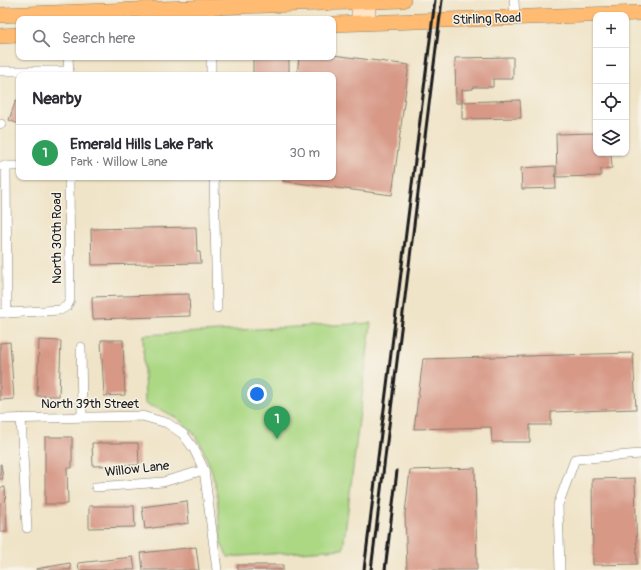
<!DOCTYPE html>
<html lang="en">
<head>
<meta charset="utf-8">
<style>
	body { margin:0; font-family:Pangolin,sans-serif; background:#f7f7f7; color:#2b2b33 }
	.controls { position:absolute; right:12px; top:12px; display:grid; overflow:hidden; border-radius:8px; box-shadow:0 1px 3px #0004 }
	.controls button { width:36px; height:36px; display:grid; place-items:center; padding:0; border:0; border-bottom:1px solid #e1e1e2; background:#fff; color:#2b2b33; font:20px sans-serif }
	.you { position:absolute; left:257px; top:394px; width:14px; height:14px; margin:-10px; border:3px solid #fff; border-radius:50%; background:#1a73e8; box-shadow:0 0 0 6px #1a73e833 }
	.badge { display:grid; place-items:center; width:26px; height:26px; border-radius:50%; background:#db2777; color:#fff; font-size:13px; font-weight:700 }
	.pin { position:absolute; translate:-50% -33px; filter:drop-shadow(0 1px 2px #0008) }
	.pin::after { content:''; position:absolute; top:21px; width:14px; height:12px; background:inherit; clip-path:polygon(0 0,100% 0,50% 100%) }
	.list { margin:0; padding:0; list-style:none }
	h2 { display:flex; justify-content:space-between; align-items:center; height:52px; margin:0; padding:0 16px; font-size:17px }
	h2 small { font-size:13px; font-weight:400; color:#7c7c81 }
	.list li { display:grid; grid-template-columns:26px 1fr auto; gap:12px; align-items:center; box-sizing:border-box; height:56px; padding:0 16px; border-top:1px solid #e1e1e2 }
	.list b { display:block; font-size:15px; white-space:nowrap }
	.list p { margin:0; font-size:13px; white-space:nowrap; color:#7c7c81 }
	.list em { font-size:13px; font-style:normal; color:#7c7c81 }
	.icon { flex:none; width:22px; height:22px; fill:none; stroke:currentColor; stroke-width:2; stroke-linecap:round; stroke-linejoin:round }
	.map { position:relative; flex:none; width:641px; height:570px; overflow:hidden }
	.search { position:absolute; background:#fff; box-shadow:0 1px 3px #0004; left:16px; top:16px; width:320px; height:44px; display:flex; align-items:center; gap:10px; box-sizing:border-box; padding:0 14px; border-radius:8px; color:#7c7c81; font-size:15px }
	.panel { position:absolute; background:#fff; box-shadow:0 1px 3px #0004; left:16px; top:72px; width:320px; height:108px; border-radius:8px }
	.map>svg:first-child { display:block }
</style>
</head>
<body>
<div class="map">
<svg width="641" height="570" viewBox="0 0 641 570">
	<rect width="100%" height="100%" fill="#f7f3e8"/>
	<filter id="ink" filterUnits="userSpaceOnUse"><feTurbulence type="fractalNoise" baseFrequency=".025" numOctaves="2"/><feDisplacementMap in="SourceGraphic" scale="8" xChannelSelector="R" yChannelSelector="G"/><feConvolveMatrix kernelMatrix="1 2 1 2 8 2 1 2 1" color-interpolation-filters="sRGB"/></filter>
	<filter id="wash" filterUnits="userSpaceOnUse"><feTurbulence type="fractalNoise" baseFrequency=".012" numOctaves="4" result="noise"/><feDisplacementMap in="SourceGraphic" scale="16" xChannelSelector="R" yChannelSelector="G"/><feGaussianBlur stdDeviation="0.9" result="paint"/><feColorMatrix in="noise" values="0 0 0 0 0 0 0 0 0 0 0 0 0 0 0 0 0 1.4 0 .05"/><feComposite in="paint" operator="in"/></filter>
	<g filter="url(#wash)">
		<rect width="100%" height="100%" fill="#f0e4c8"/>
		<polygon fill="#acd884" stroke="#647a50" points="371,323 343,549 228,557 221,543 217,495 212,471 201,445 193,432 177,418 162,410 145,404 143,335"/>
		<g id="blocks">
			<g fill="#d79886">
				<polygon points="333,55 409,65 392,195 283,181 283,177 333,177 333,75 297,75 299,57 333,57"/>
				<rect x="253" y="57" width="36" height="18"/>
				<polygon points="513,57 513,79 493,79 493,87 473,87 473,89 462,90 462,102 520,100 521,118 462,119 462,103 456,103 455,58"/>
				<polygon points="16,100 19,101 19,124 9,120"/>
				<polygon points="596,133 596,153 611,153 612,168 601,169 601,176 557,177 556,134"/>
				<polygon points="555,166 556,188 522,189 521,168"/>
				<polygon points="196,227 197,252 200,252 201,263 92,265 91,229"/>
				<polygon points="189,294 190,316 93,319 92,297"/>
				<polygon points="39,340 61,341 59,396 37,396"/>
				<polygon points="101,340 123,340 125,395 104,396"/>
				<polygon points="10,342 14,399 0,400 0,343"/>
				<polygon points="633,353 636,409 551,412 551,425 530,425 530,442 492,442 491,427 414,429 423,359"/>
				<polygon points="45,437 72,437 72,468 67,468 68,504 45,504"/>
				<polygon points="92,443 138,443 139,465 93,466"/>
				<polygon points="0,464 1,464 3,479 0,479"/>
				<polygon points="475,468 477,570 407,570 405,513 410,470"/>
				<polygon points="635,478 637,564 593,565 592,479"/>
				<polygon points="5,487 7,532 0,532 0,488"/>
				<polygon points="187,501 189,523 145,529 142,507"/>
				<polygon points="89,506 134,506 135,527 89,528"/>
				<polygon points="196,547 199,570 143,570 141,553"/>
				<polygon points="133,557 135,570 79,570 78,563"/>
				<polygon points="70,563 71,570 36,570 36,569"/>
				<rect x="238" y="565" width="45" height="5"/>
			</g>
		</g>
	</g>
	<g filter="url(#ink)">
		<use href="#blocks" fill-opacity="0" stroke="#868072" stroke-width="1"/>
		<g fill="none" stroke-linecap="round" stroke-linejoin="round">
			<g stroke="#868072" stroke-width="10">
				<g id="street">
					<polyline points="514,0 515,18"/>
					<polyline points="210,19 210,7"/>
					<polyline points="68,57 69,75"/>
					<polyline points="211,57 211,75"/>
					<polyline points="0,71 69,71"/>
					<polyline points="0,124 1,124"/>
					<polyline points="0,166 19,166"/>
					<polyline points="6,166 7,313"/>
					<polyline points="214,177 217,308"/>
					<polyline points="0,313 7,313 60,310 67,306 70,300 69,177"/>
					<polyline points="81,347 82,416"/>
					<polyline points="21,418 27,528"/>
					<polyline points="0,419 142,416 167,423 183,434 194,449 204,470 217,570"/>
					<polyline points="96,487 163,482 204,470"/>
					<polyline points="560,570 558,505 575,459 641,454"/>
				</g>
			</g>
			<g stroke="#868072" stroke-width="14">
				<g id="secondary">
					<polyline points="358,0 358,23"/>
					<polyline points="369,0 369,22"/>
				</g>
			</g>
			<g stroke="#868072" stroke-width="16">
				<g id="primary">
					<polyline points="0,15 403,0"/>
					<polyline points="333,24 641,13"/>
					<polyline points="0,36 19,35"/>
				</g>
			</g>
			<use href="#street" stroke="#fff" stroke-width="9"/>
			<use href="#secondary" stroke="#ffe4c6" stroke-width="13"/>
			<use href="#primary" stroke="#ffbb71" stroke-width="15"/>
			<g stroke="#1c1c1c" stroke-width="3">
				<polyline points="364,570 435,0"/>
				<polyline points="371,570 442,0"/>
				<polyline points="385,570 397,471"/>
			</g>
		</g>
	</g>
	<g text-anchor="middle" dominant-baseline="central" stroke-width="3" stroke-linejoin="round" paint-order="stroke">
		<g font-size="13" fill="#1c1c1c" stroke="#f7f3e8">
			<text transform="translate(487 19) rotate(-2)">Stirling Road</text>
			<text transform="translate(57 238) rotate(-90)">North 30th Road</text>
			<text x="90" y="404">North 39th Street</text>
			<text transform="translate(137 469) rotate(-6)">Willow Lane</text>
		</g>
	</g>
</svg>
<div class="controls">
<button>+</button>
<button>−</button>
<button><svg class="icon" aria-label="locate" viewBox="0 0 24 24"><circle cx="12" cy="12" r="6"/><path d="M12 2v4M12 18v4M2 12h4M18 12h4"/></svg></button>
<button><svg class="icon" aria-label="layers" viewBox="0 0 24 24"><path d="M12 4l9 5-9 5-9-5zM3 14l9 5 9-5"/></svg></button>
</div>
<div class="you"></div>
<div class="pin badge" style="left:277px;top:439px;background:#2e9e5b">1</div>
<div class="search"><svg class="icon" aria-label="search" viewBox="0 0 24 24"><circle cx="10" cy="10" r="6"/><path d="M15 15l6 6"/></svg>Search here</div>
<section class="panel">
<h2>Nearby<small></small></h2>
<ul class="list">
<li><span class="badge" style="background:#2e9e5b">1</span><div><b>Emerald Hills Lake Park</b><p>Park · Willow Lane</p></div><em>30 m</em></li>
</ul>
</section>
</div>
</body>
</html>
